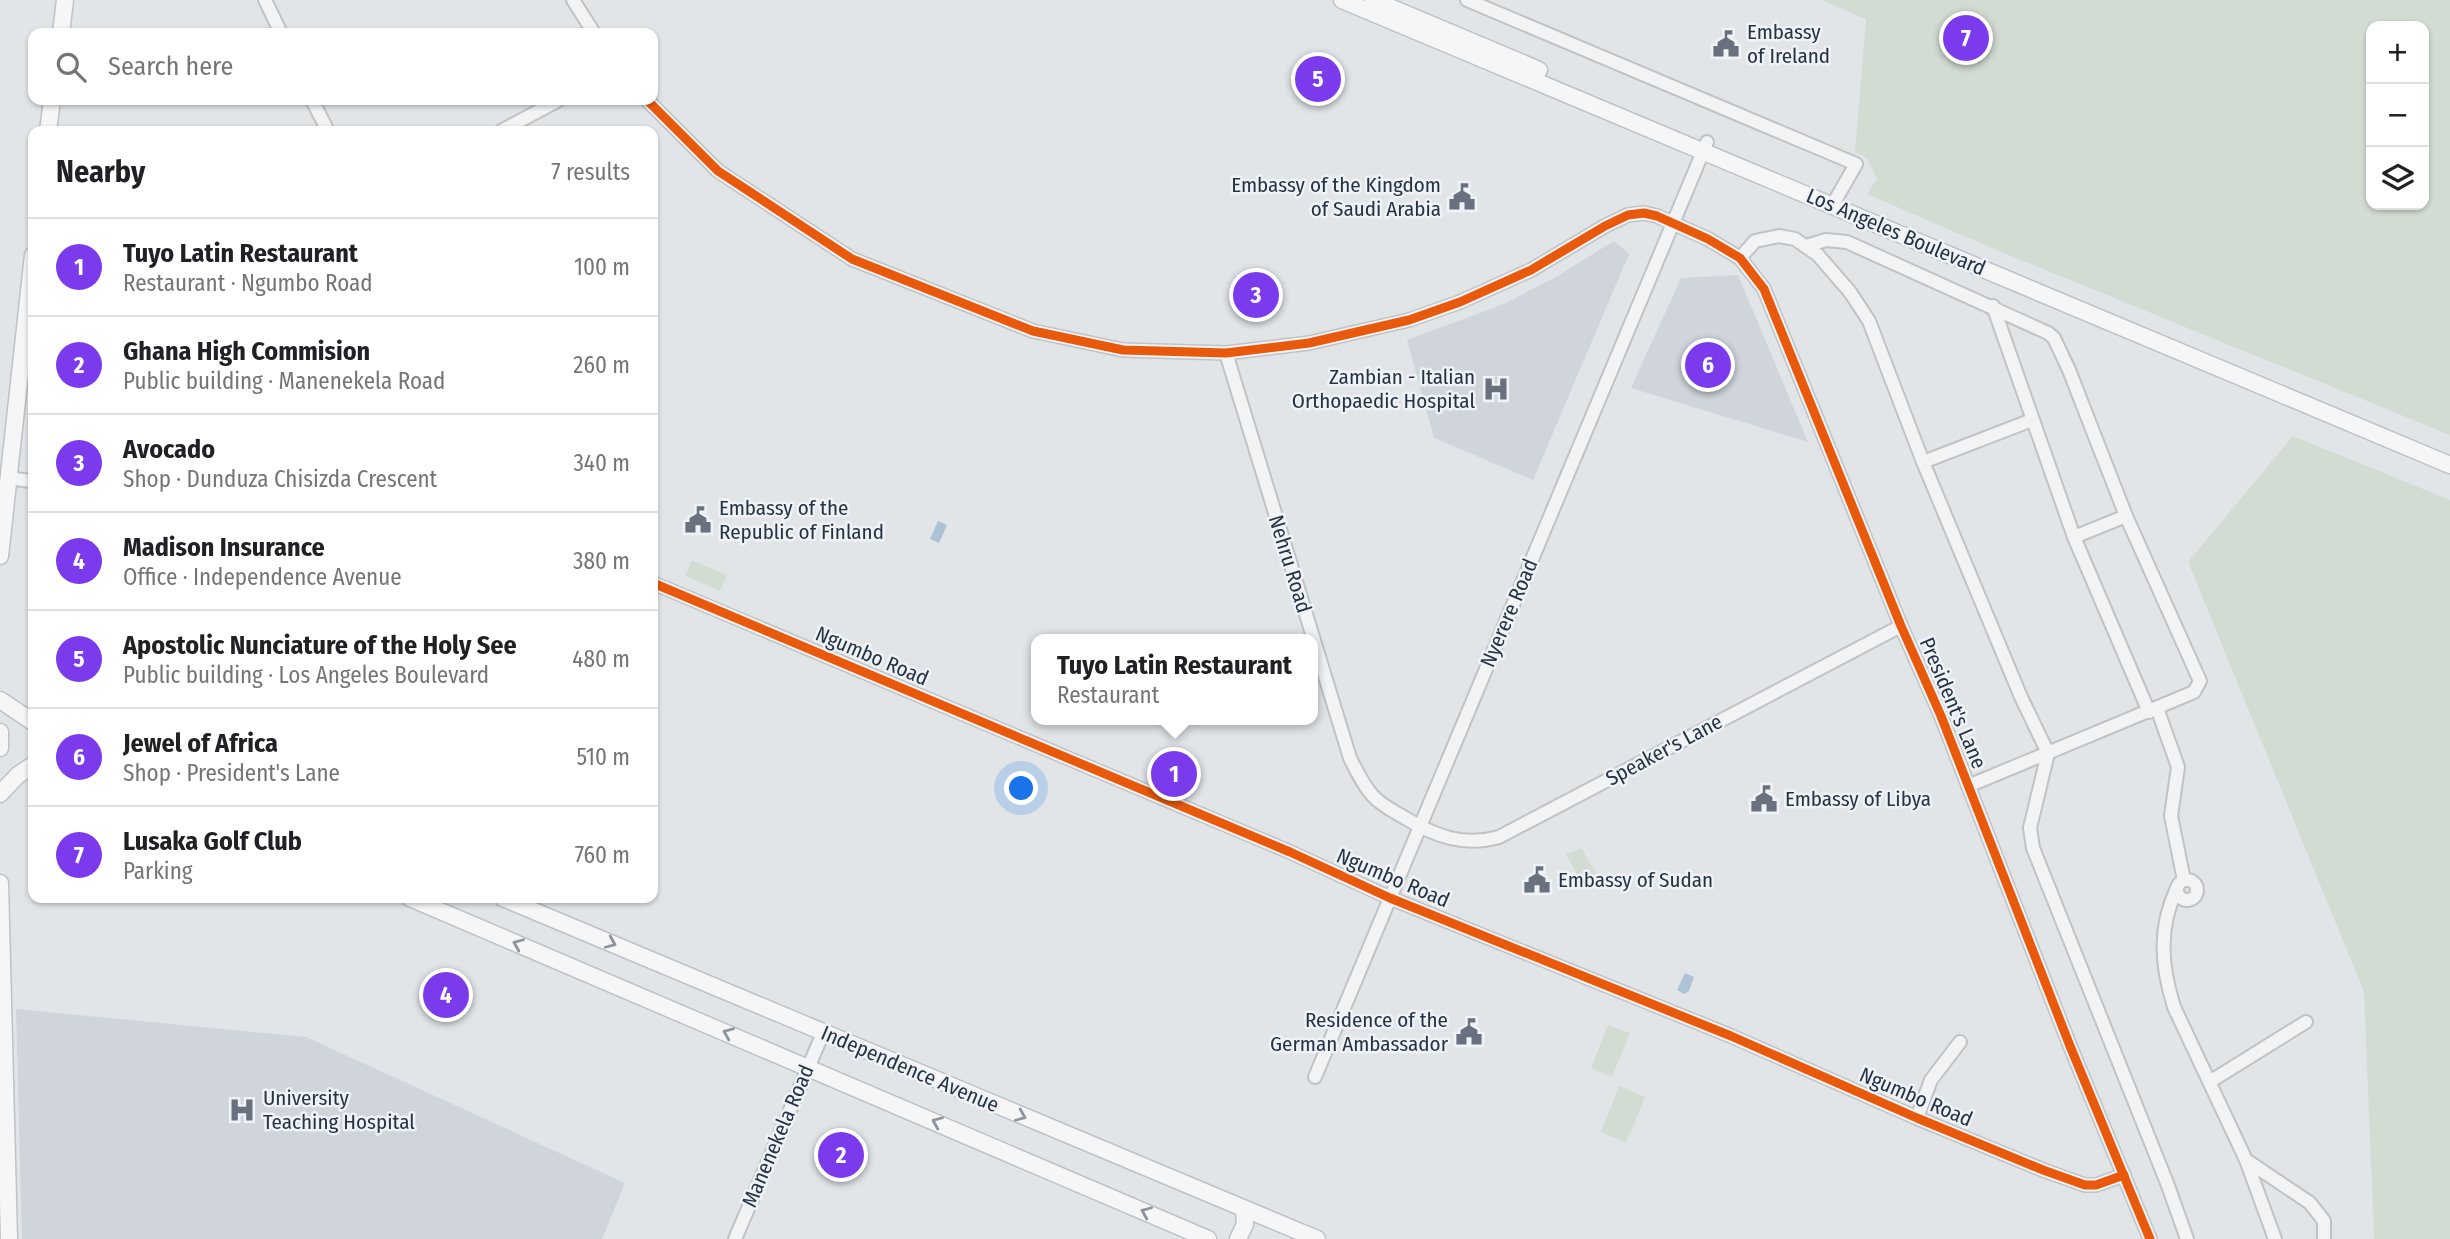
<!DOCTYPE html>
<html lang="en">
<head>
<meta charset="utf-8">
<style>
	body { margin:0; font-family:"Fira Sans Condensed",sans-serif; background:#f6f6f6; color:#202124 }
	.controls { position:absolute; right:21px; top:21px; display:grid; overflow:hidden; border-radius:14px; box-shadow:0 2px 5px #0004 }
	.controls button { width:63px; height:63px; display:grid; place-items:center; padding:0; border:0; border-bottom:2px solid #e0e0e0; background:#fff; color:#202124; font:35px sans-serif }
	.you { position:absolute; left:1022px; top:789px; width:24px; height:24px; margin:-18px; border:5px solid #fff; border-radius:50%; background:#1a73e8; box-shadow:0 0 0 10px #1a73e833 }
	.badge { display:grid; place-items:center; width:46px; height:46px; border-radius:50%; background:#7c3aed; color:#fff; font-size:23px; font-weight:700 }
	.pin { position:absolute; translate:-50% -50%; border:4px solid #fff; box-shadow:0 2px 7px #0006 }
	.popup { position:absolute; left:1031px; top:634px; width:287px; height:91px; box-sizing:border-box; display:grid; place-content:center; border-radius:14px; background:#fff; filter:drop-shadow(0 2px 5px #0005); font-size:23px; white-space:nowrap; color:#757577 }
	.popup b { font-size:26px; color:#202124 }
	.popup::after { content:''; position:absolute; left:50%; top:100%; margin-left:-14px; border:14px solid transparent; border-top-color:#fff }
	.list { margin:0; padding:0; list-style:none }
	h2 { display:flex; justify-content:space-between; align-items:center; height:91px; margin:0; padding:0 28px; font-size:30px }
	h2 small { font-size:23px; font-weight:400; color:#757577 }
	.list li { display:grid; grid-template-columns:46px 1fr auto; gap:21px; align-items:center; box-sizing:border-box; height:98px; padding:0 28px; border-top:2px solid #e0e0e0 }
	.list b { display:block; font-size:26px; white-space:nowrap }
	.list p { margin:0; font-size:23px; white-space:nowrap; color:#757577 }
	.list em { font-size:23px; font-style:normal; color:#757577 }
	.icon { flex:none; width:38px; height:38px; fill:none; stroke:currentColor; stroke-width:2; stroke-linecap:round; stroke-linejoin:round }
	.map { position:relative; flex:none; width:2450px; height:1239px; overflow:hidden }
	.search { position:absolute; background:#fff; box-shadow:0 2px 5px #0004; left:28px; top:28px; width:630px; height:77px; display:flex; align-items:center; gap:18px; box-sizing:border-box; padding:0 24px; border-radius:14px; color:#757577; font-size:26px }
	.panel { position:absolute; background:#fff; box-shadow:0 2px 5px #0004; left:28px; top:126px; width:630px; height:777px; border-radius:14px }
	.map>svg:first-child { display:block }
</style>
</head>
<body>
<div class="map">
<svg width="2450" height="1239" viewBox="0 0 2450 1239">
	<rect width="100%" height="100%" fill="#e2e5e8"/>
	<g fill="#cfd5db">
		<polygon points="1614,241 1629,254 1533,480 1434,438 1407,340 1504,304 1554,278"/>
		<polygon points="1738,275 1808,442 1631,388 1681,278"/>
		<polygon points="16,1009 306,1037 625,1183 602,1239 22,1239"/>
	</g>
	<g fill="#d3dcd2" fill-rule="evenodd">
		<path d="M1821 0H2450V435L1999 251 1867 194 1877 179 1867 158 1855 152 1866 19ZM2371 26H2424V205H2371Z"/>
		<polygon points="2293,436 2450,500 2450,1239 2374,1239 2364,992 2188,562"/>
		<polygon points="692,560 727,575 720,591 685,576"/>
		<polygon points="1581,848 1600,879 1584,888 1566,854"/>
		<polygon points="1608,1025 1630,1033 1612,1077 1591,1068"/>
		<polygon points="1619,1086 1645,1097 1626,1143 1601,1132"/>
	</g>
	<g fill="#aec3d6">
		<polygon points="938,521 947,525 939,543 930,539"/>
		<polygon points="1685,973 1694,977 1689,991 1684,994 1677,990"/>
	</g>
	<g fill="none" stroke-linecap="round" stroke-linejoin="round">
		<g stroke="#c0c3c6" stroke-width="16">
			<g id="minor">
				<polyline points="265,0 281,33"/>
				<polyline points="573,0 594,33"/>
				<polyline points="1467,0 1856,164 1832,206"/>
				<polyline points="312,100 328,131"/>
				<polyline points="647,100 718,171 852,259 1033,331 1123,350 1226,353 1309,343 1409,320 1460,302 1531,270 1605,226 1628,215 1644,213 1657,216 1708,239 1740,258 1764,289 1901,626 1941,716 2070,1046 2150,1239"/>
				<polyline points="501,131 559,100"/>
				<polyline points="1806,246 1826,240 1847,242 2048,333 2054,338 2069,370 2126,516 2200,681 2194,692 1968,786"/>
				<polyline points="1740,258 1755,241 1779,236 1795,239 1818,255 1850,292 1869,321 1923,462 2021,697 2048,753 2030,828 2033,848 2167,1183 2187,1239"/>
				<polyline points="1993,306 2074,537 2149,712"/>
				<path d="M1226 353 1350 758C1357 772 1363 785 1373 796 1382 806 1394 811 1405 818 1435 836 1464 847 1499 837L1901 626"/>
				<polyline points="1923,462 2032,420"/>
				<polyline points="9,478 30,481"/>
				<polyline points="2074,537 2126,516"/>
				<polyline points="653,583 1290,852 1390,898 1731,1036 1917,1118 2043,1170 2085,1185 2096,1185 2124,1175"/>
				<polyline points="2157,708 2178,767 2171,816 2184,880"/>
				<circle cx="2187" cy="890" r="10"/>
				<path d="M2177 888C2158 928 2161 965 2174 1007L2246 1160 2275 1239"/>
				<polyline points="1315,1077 1707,142"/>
				<polyline points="2211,1081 2306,1022"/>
				<polyline points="1917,1118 1931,1080 1960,1042"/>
				<polyline points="2246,1160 2310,1203 2324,1221 2324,1239"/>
				<polyline points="735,1239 823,1033"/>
			</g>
		</g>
		<g stroke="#bec2c6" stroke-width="19">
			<g id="major">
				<polyline points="1342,0 2450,465"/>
				<polyline points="1373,0 1539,70"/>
				<polyline points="61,33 65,0"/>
				<polyline points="48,131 52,100"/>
				<polyline points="0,556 33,255"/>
				<polyline points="0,700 33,722"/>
				<polyline points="0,732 0,748"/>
				<polyline points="0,794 18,775 33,765"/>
				<polyline points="0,883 9,1239"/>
				<polyline points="410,898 1208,1239"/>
				<polyline points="503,898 1317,1239"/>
				<polyline points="1238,1239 1245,1224 1244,1210"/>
			</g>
		</g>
		<use href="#minor" stroke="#f2f3f4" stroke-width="12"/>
		<use href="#major" stroke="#f6f6f7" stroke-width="16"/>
		<g stroke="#eff3f7" stroke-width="13">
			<g id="cycleway">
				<polyline points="647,100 718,171 852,259 1033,331 1123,350 1226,353 1309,343 1409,320 1460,302 1531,270 1605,226 1628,215 1644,213 1657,216 1708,239 1740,258 1764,289 1901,626 1941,716 2070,1046 2150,1239"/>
				<polyline points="653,583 1290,852 1390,898 1731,1036 1917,1118 2043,1170 2085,1185 2096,1185 2124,1175"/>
			</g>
		</g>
		<use href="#cycleway" stroke="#e8590c" stroke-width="9"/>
	</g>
	<defs><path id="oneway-chevron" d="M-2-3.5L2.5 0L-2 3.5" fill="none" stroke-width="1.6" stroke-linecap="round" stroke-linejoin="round" transform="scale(1.75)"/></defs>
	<g stroke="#8e949d">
		<use href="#oneway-chevron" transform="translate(611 943) rotate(23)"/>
		<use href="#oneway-chevron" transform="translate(518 944) rotate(-157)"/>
		<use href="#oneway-chevron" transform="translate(728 1033) rotate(-157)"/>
		<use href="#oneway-chevron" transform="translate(1021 1116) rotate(23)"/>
		<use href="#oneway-chevron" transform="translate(937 1122) rotate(-157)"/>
		<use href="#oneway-chevron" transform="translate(1146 1212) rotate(-157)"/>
	</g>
	<defs>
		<g id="civic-bare" transform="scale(2.1)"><path d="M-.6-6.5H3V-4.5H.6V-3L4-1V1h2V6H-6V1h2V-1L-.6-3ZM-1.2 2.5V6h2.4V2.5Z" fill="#68717d" stroke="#eff3f7" stroke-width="2.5" paint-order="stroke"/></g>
		<g id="hospital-bare" transform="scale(2.1)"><path d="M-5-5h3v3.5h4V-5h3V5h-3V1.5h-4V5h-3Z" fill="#68717d" stroke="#eff3f7" stroke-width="2.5" paint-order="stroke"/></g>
	</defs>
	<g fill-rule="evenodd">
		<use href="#civic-bare" x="1726" y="44"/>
		<use href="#civic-bare" x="1462" y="197"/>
		<use href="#hospital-bare" x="1496" y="389"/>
		<use href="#civic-bare" x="698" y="520"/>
		<use href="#civic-bare" x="1764" y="799"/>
		<use href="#civic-bare" x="1537" y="880"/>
		<use href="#civic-bare" x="1469" y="1032"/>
		<use href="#hospital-bare" x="242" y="1110"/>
	</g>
	<g text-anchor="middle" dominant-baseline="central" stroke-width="5" stroke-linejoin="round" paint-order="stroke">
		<g font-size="21" fill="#263343" stroke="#eff3f7" text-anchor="start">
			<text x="1747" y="32">Embassy<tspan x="1747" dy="24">of Ireland</tspan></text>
			<text x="1441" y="185" text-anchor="end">Embassy of the Kingdom<tspan x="1441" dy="24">of Saudi Arabia</tspan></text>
			<text x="1475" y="377" text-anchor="end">Zambian - Italian<tspan x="1475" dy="24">Orthopaedic Hospital</tspan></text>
			<text x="719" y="508">Embassy of the<tspan x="719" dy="24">Republic of Finland</tspan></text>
			<text x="1785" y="799">Embassy of Libya</text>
			<text x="1558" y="880">Embassy of Sudan</text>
			<text x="1448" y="1020" text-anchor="end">Residence of the<tspan x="1448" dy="24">German Ambassador</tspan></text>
			<text x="263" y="1098">University<tspan x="263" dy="24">Teaching Hospital</tspan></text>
		</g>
		<g font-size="21" fill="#263343" stroke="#eff3f7">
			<text transform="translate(1896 232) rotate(23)">Los Angeles Boulevard</text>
			<text transform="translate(1290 564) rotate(73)">Nehru Road</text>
			<text transform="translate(1509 613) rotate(-67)">Nyerere Road</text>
			<text transform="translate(872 656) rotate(23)">Ngumbo Road</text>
			<text transform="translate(1953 703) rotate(67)">President's Lane</text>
			<text transform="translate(1664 750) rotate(-28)">Speaker's Lane</text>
			<text transform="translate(1393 878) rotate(23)">Ngumbo Road</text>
			<text transform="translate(910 1069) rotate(23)">Independence Avenue</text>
			<text transform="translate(1916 1097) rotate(23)">Ngumbo Road</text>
			<text transform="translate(778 1136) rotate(-67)">Manenekela Road</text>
		</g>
	</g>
</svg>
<div class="controls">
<button>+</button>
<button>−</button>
<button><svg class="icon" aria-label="layers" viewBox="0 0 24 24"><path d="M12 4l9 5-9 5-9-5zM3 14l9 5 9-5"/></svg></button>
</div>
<div class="you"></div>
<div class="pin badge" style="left:1174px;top:774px">1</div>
<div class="popup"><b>Tuyo Latin Restaurant</b>Restaurant</div>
<div class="pin badge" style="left:841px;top:1155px">2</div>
<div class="pin badge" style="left:1256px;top:295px">3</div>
<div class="pin badge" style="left:446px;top:995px">4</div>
<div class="pin badge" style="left:1318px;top:79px">5</div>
<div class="pin badge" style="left:1708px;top:365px">6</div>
<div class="pin badge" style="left:1966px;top:38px">7</div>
<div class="search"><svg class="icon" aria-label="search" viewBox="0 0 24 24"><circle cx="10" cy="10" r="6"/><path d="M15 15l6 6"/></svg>Search here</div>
<section class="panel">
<h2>Nearby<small>7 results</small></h2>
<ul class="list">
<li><span class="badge">1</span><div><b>Tuyo Latin Restaurant</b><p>Restaurant · Ngumbo Road</p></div><em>100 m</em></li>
<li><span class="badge">2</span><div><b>Ghana High Commision</b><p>Public building · Manenekela Road</p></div><em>260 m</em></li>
<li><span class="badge">3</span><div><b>Avocado</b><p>Shop · Dunduza Chisizda Crescent</p></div><em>340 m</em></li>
<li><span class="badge">4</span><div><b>Madison Insurance</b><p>Office · Independence Avenue</p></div><em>380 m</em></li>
<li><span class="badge">5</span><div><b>Apostolic Nunciature of the Holy See</b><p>Public building · Los Angeles Boulevard</p></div><em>480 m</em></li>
<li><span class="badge">6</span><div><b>Jewel of Africa</b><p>Shop · President's Lane</p></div><em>510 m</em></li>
<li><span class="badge">7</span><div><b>Lusaka Golf Club</b><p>Parking</p></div><em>760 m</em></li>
</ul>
</section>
</div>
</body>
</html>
